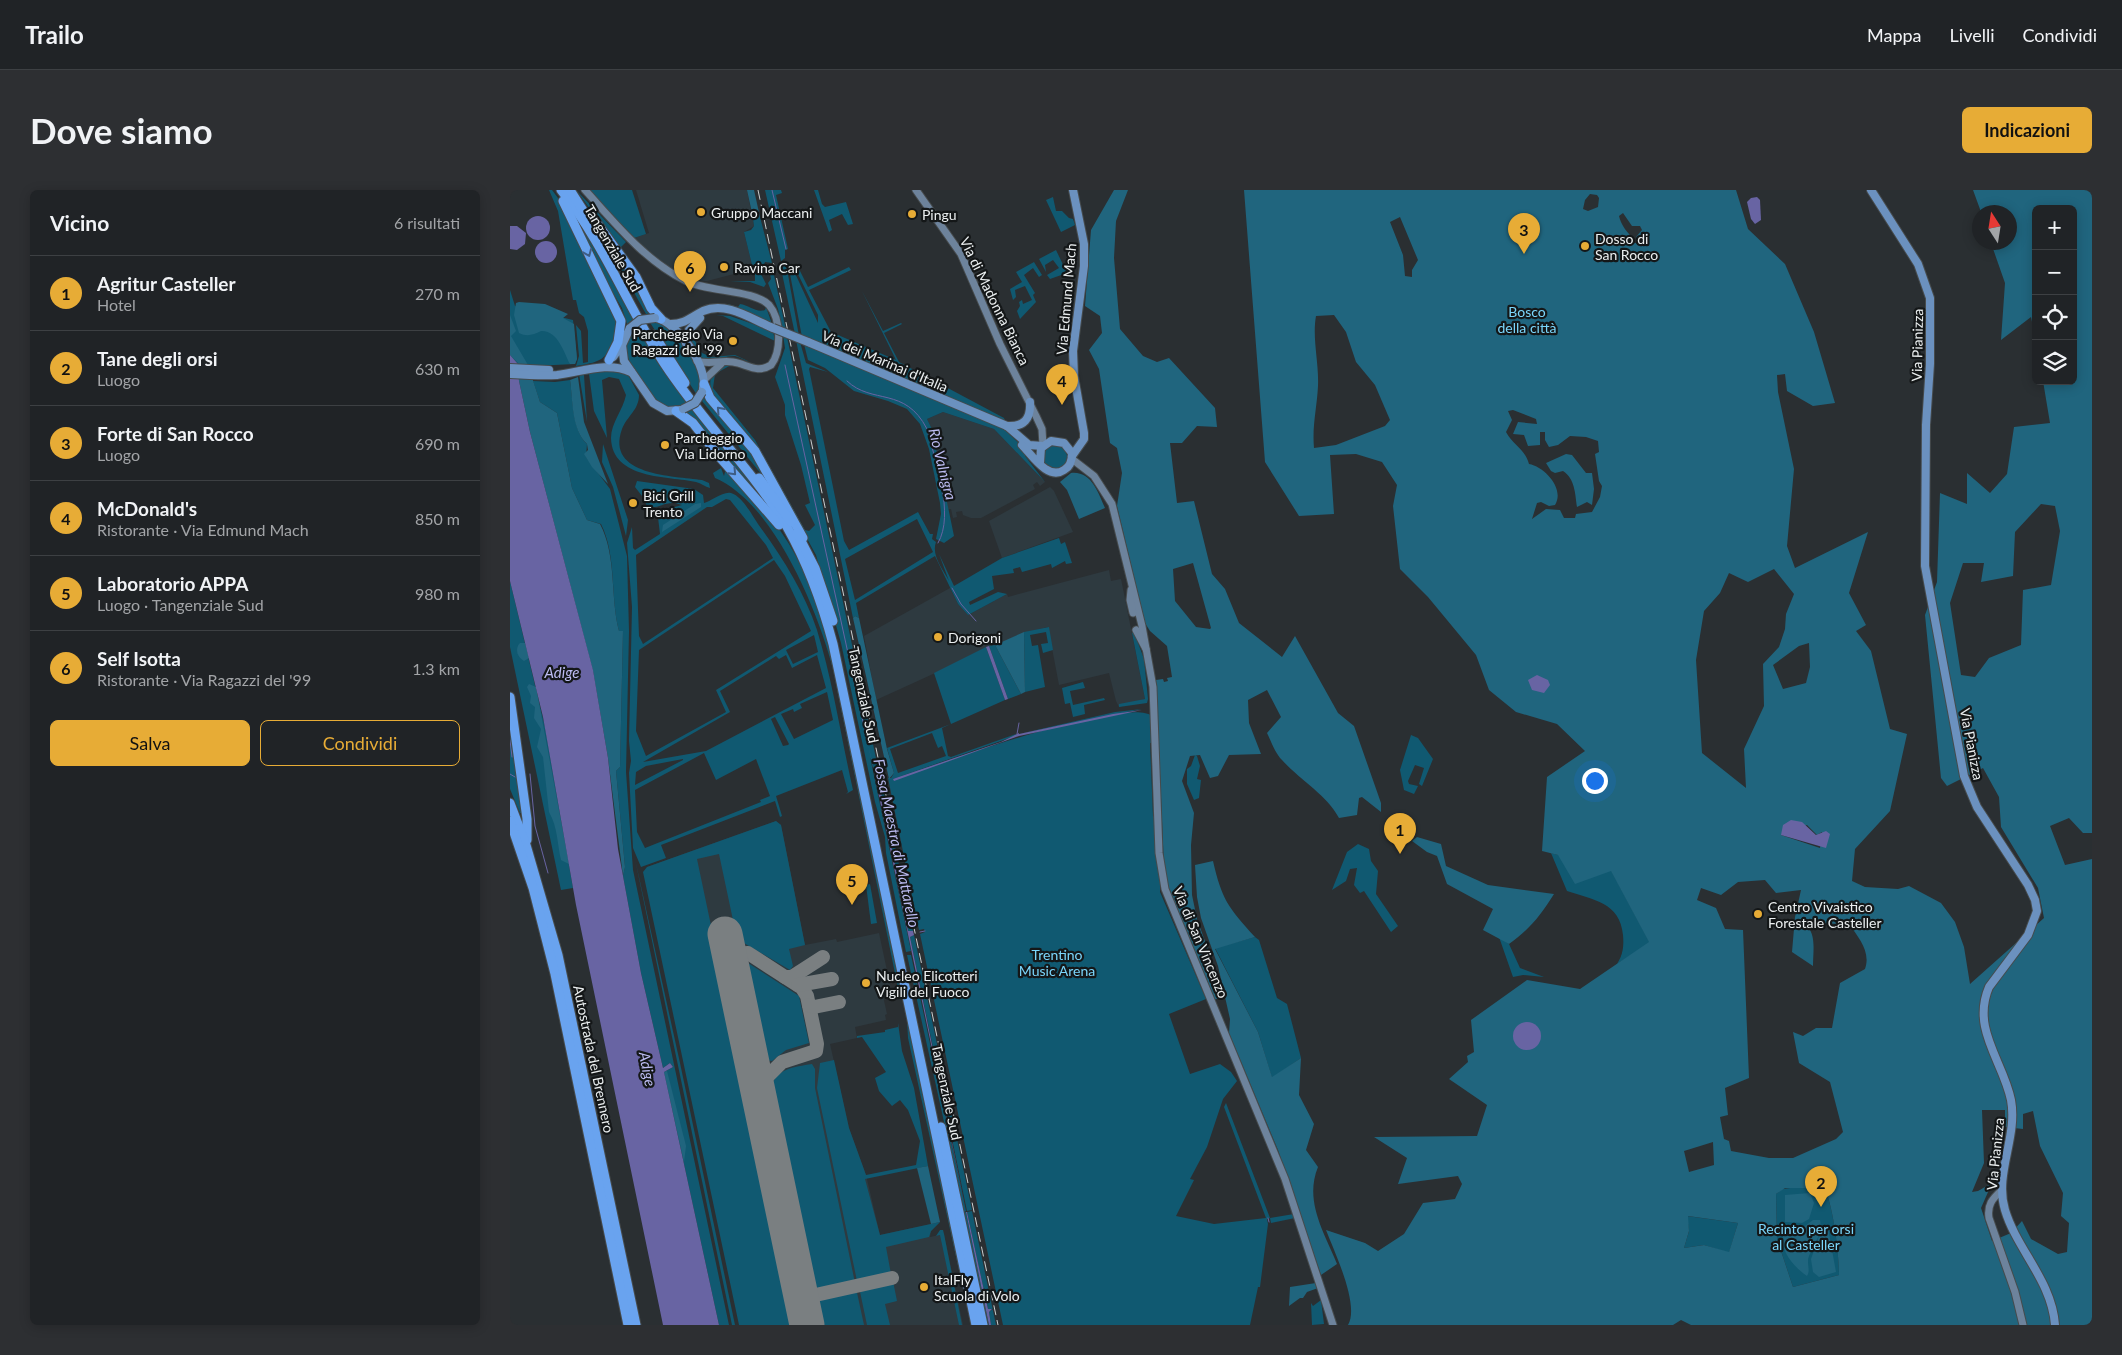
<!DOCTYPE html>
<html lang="it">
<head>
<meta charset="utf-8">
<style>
	body { margin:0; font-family:Lato,sans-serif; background:#2d2f32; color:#f1f3f6 }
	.controls { position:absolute; right:15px; top:15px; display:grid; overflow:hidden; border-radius:8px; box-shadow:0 2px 12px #0003 }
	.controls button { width:45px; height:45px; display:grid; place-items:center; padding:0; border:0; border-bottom:1px solid #3d4043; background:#202326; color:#f1f3f6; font:25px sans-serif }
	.compass { position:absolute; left:1462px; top:15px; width:45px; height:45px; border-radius:50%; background:#202326; box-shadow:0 2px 12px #0003; rotate:348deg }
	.you { position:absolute; left:1084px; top:590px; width:18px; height:18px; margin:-12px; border:4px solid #fff; border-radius:50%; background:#1a73e8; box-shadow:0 0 0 8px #1a73e833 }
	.badge { display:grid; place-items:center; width:32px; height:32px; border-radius:50%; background:#e7ac36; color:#111; font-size:16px; font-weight:700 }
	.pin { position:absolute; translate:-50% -41px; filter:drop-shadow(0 1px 2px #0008) }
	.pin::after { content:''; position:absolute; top:26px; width:18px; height:15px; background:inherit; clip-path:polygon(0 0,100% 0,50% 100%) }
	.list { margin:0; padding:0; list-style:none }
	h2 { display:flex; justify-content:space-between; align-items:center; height:65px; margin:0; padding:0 20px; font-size:21px }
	h2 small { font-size:16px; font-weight:400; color:#a2a4a7 }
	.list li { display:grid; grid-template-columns:32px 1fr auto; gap:15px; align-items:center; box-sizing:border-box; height:75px; padding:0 20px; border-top:1px solid #3d4043 }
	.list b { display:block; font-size:19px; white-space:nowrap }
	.list p { margin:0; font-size:16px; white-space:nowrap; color:#a2a4a7 }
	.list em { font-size:16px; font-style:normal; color:#a2a4a7 }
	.actions { display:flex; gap:10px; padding:15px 20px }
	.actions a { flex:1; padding:11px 0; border:1px solid #e7ac36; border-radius:8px; text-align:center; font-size:18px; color:#e7ac36 }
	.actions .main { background:#e7ac36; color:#111 }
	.icon { flex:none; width:28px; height:28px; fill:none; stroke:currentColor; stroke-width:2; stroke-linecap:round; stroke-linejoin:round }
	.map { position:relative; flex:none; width:1582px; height:1135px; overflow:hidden; border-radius:8px }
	header { display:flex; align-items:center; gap:30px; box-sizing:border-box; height:70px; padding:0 25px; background:#202326; border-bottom:1px solid #3d4043 }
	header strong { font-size:24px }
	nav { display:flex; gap:28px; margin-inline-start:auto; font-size:18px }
	.intro { display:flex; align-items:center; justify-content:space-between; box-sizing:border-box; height:120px; padding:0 30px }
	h1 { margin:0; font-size:35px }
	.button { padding:12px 22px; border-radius:8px; background:#e7ac36; color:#111; font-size:18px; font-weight:700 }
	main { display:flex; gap:30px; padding:0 30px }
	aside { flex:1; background:#202326; border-radius:8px; box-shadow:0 2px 12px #0003 }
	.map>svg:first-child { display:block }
</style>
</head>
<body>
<header>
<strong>Trailo</strong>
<nav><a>Mappa</a><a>Livelli</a><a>Condividi</a></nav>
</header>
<div class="intro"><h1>Dove siamo</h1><a class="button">Indicazioni</a></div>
<main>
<aside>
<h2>Vicino<small>6 risultati</small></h2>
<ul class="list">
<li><span class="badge">1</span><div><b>Agritur Casteller</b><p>Hotel</p></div><em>270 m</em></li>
<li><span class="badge">2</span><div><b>Tane degli orsi</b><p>Luogo</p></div><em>630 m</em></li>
<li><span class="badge">3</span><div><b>Forte di San Rocco</b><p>Luogo</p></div><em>690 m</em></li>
<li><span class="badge">4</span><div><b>McDonald's</b><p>Ristorante · Via Edmund Mach</p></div><em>850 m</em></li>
<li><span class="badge">5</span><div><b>Laboratorio APPA</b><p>Luogo · Tangenziale Sud</p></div><em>980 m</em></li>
<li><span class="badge">6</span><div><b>Self Isotta</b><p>Ristorante · Via Ragazzi del '99</p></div><em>1.3 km</em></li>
</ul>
<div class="actions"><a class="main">Salva</a><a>Condividi</a></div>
</aside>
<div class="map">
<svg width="1582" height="1135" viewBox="0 0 1582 1135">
	<rect width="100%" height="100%" fill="#2a2f32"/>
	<g fill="#2e3a40">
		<polygon points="126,0 237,0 244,36 234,42 243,79 197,91 181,90 156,78 124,48 139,43"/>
		<polygon points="433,222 484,239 535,292 530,296 527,292 523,295 525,299 471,328 461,328 453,325 452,321 446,322 447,327 443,328 441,319 438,319 422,239 417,229"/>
		<polygon points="540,297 544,301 563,342 492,368 479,331"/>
		<polygon points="599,380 601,391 611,389 635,509 609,517 606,511 599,483 549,495 538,437 513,443 366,510 354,446 440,398 448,414 458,425 497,404 498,407"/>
		<polygon points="266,631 271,635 295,755 326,749 327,752 369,743 382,804 373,806 377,824 375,825 376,830 345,837 347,848 320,854 339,938 356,985 370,1045 430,1032 421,1041 420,1047 434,1044 453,1135 230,1135 137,677"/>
	</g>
	<g fill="#105971" fill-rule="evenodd">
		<path d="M39 0H42C61 24 69 52 81 80 89 96 110 123 109 139 108 143 105 147 104 150 95 172 88 172 66 176L69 166 66 135 71 141 73 173 78 172V141L74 127 69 123 66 110H63L48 21Z"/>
		<polygon points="66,0 116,52 111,57 130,86"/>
		<polygon points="79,0 122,0 136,44 124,48"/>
		<polygon points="255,0 271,0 272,3 266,5 278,59 275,60 275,68 271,71"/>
		<polygon points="304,0 308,0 312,14 315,17 336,12 343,34 338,35 332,24 319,30 322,40 319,42"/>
		<polygon points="543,7 546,21 552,21 559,28 563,29 565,35 551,42 536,10"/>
		<polygon points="242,23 250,27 262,73 255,72 254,75 243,79 234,42 241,40 244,36"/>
		<polygon points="67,27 123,129 117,134 112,118 87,76"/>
		<polygon points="92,45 108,64 142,123 136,124"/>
		<polygon points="546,60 557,83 540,89 537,85 549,78 543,70 535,75 536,82 529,69"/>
		<polygon points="524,72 532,85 529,87 523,78 514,85 525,103 523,105 526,112 510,129 507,121 510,116 509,112 512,110 513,114 522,110 515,96 505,100 506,107 503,110 500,99 512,92 506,82"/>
		<polygon points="270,74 275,76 277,79 289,146 285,144"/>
		<polygon points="262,76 276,140 272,138 268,119 258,93 261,89 260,84 254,85 252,80"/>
		<polygon points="339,77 341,80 299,100 321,142 386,170 352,101 373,141 391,133 392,134 374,143 389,172 494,228 495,231 292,147 280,84 284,81 308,133 308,125 286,80 289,79 298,97"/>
		<polygon points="249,80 256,94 254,97 240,92 220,91 245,91 245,81"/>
		<polygon points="0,100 5,116 63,130 67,169 65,174 23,176 8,174 0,165"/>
		<path d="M218 114 228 117 230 114C239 115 246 123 255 120L256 117 262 134 204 116Z"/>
		<polygon points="206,125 220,126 263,141 265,151 213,126"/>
		<path d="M197 127 189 133 185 143V151L192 163 201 167 225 165 240 172C235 171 230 167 225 166 213 165 196 177 187 162 184 157 181 153 181 148 181 138 189 131 197 127Z"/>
		<path d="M139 131C166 130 199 181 187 205Z"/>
		<path d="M128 135 145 169 178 214C172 216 166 219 159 218 144 214 117 175 116 159 115 151 121 141 128 135Z"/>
		<path d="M273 145 277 147 371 592 367 591 360 567 401 761 396 762 376 663 375 647 365 612 331 453 306 365 258 277 203 207C197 190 200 176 221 175L205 184 203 198 245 250 295 340 299 341 305 335 295 315 300 313 291 275 275 225V215L265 187 275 158Z"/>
		<path d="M286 150 290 152 296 173 318 182 300 177 299 179 334 351 339 360 408 322 420 344H423L422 349 426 352C421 365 433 380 439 391L429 364 444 396 492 368 549 348 551 354 555 352 562 373 556 374 555 371 542 378 541 374 512 382 510 377 503 379 504 383 482 386 484 399 459 412 460 415 488 402 497 404 458 425 448 414 425 366 346 413 349 428 345 426 343 428ZM407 329 423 362 345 410 335 369Z"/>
		<polygon points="294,154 494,239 518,262 515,266 535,292 484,239 433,222 417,229 422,239 444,346 434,353 426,349 431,324 430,313 419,259 410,234 397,219 378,211 344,201 315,178 298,170"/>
		<path d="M96 179 117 183 129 205C129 220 117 226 112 239 95 286 164 286 192 290L199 293 200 298C195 297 191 293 186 292 159 286 102 290 101 248 101 233 113 220 116 205L109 189 99 187 92 190 97 248 84 221 79 184 74 185 77 232 69 184Z"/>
		<path d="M60 190C63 209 62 240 77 254L76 267 100 299 117 366 119 441 116 582 123 680 219 1135H209L154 882 163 877 160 873 153 878 131 783 113 686 115 677 106 581 110 577 113 441H109C100 407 107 366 91 334L77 330 62 298 47 223 30 212 23 191 45 192Z"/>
		<polygon points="195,205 241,259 269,306 192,211"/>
		<polygon points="182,220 249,302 261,320 175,223"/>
		<polygon points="93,254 118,330 116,346 103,297 92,272"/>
		<circle cx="545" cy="267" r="12"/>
		<path d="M211 278 214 286 216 278C231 295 248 312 262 330 286 359 302 397 314 433L377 727 383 763 396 814 388 798 323 479C308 421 264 313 205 288L203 283Z"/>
		<path d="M127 291 184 299 193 305 194 313C200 312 213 301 221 303 232 306 242 325 248 334 272 367 294 401 307 440 323 492 331 547 343 600L336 604 338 602 332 580 266 606 272 626 270 627 265 611 151 655 156 668 131 677 123 658 119 583 121 571 119 551 122 417 117 353 122 337 123 358 125 360 150 344 147 319 154 320 172 315C156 308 148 321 137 316L132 306 125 297ZM216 309 220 310 256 355 263 368 133 454 129 446 126 365 197 317H202ZM264 370 275 386 301 441 206 500 216 522 136 566 126 541 129 460ZM304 445 308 462 283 474 276 460ZM276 465 282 478 307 465 316 498 196 561 133 572 220 522 210 501 266 466 269 469ZM317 502 323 530 284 549 271 524 283 519 284 522 292 518 290 514ZM265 527 279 554 278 555 273 556 261 529ZM194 563 206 590 246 569 260 606 250 610 251 612 135 658 127 642 125 600ZM173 569V570L125 595 126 582 136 576Z"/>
		<polygon points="0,391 35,537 63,698 51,700 0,457"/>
		<polygon points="539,437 543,460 533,463 531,454 538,453 536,442 520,445 522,456 528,455 535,497 515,502 514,442"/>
		<polygon points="624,442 634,469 638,509 637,513 609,517 609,514 635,509 622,443"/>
		<polygon points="485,455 511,504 498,509 479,456"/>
		<path d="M476 457 495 510 432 538 438 566 441 567 506 544 505 546 383 589C420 577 617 505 642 526L643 553H640L643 626 645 627 648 680 652 695 650 696V702L696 809 659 824 680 884 710 874 721 882 727 891 713 909 697 957 680 989 684 990 666 1026 704 1034 756 1028 714 917 716 913 760 1028 784 1024 785 1028 761 1033 760 1028 757 1029 758 1034 750 1097H748L740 1135H493L410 744 415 742 414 739 409 740 378 588H381L384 583 377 558 441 534 424 483ZM422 543 428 558 432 556 436 566 388 583 380 559Z"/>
		<polygon points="573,492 575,498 560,501 563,515 594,508 595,510 574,515 575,524 563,527 560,513 555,514 552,498"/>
		<polygon points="0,519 11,623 10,623 0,599"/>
		<polygon points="632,519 509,544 605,522"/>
		<polygon points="901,545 908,548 923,569 912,596 909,594 914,578 905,575 898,591 899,594 908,596 904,604 894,600 890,580"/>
		<polygon points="685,565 687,566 690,576 687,589 691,590 689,608 684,610 677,594 677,579 681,576"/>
		<polygon points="372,594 403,741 398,741 368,596"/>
		<polygon points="266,631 271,635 295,755 279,759 283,776 280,780 227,749 209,664 187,669 285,1135 229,1135 133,682 137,677"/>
		<polygon points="848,654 859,659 861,671 868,681 866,704 888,736 881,742 854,701 850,703 844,695 847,678 840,679 836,691 822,700 837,662"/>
		<path d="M1041 663 1101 680 1140 753 1107 774C1113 765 1114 756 1113 745 1110 712 1083 710 1057 701Z"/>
		<polygon points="125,669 170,873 225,1135 222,1135"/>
		<polygon points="360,694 367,733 361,734 356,695"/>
		<polygon points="404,745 462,1020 457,1021 400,747"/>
		<polygon points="745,747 749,750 767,808 777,814 791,868 762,888 748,842 705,758"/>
		<polygon points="989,747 999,754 1010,778 1034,787 1013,785 1003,787"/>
		<polygon points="397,765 401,765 456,1021 454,1022"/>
		<polygon points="238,773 289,806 299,853 276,860 262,871 256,870 252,865 233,779"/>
		<polygon points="397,829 432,987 434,1008 444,1042 464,1135 461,1135 398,848"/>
		<polygon points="388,833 392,861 404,898 418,976 355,989 370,1045 430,1032 421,1041 419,1047 376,1057 381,1084 347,1091 307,898 310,873 324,870 339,938 356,985 406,975 410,951 398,920 390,910 382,916 369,901 365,888 376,882 352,847 347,848 347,846 375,842 375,840 388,837"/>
		<path d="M302 874 305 879V898L345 1093 303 1103 260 900C265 878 284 877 302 874Z"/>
		<path d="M1313 994C1323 1013 1329 1063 1329 1085L1283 1097 1267 1049 1266 1004 1272 999Z"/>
		<polygon points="462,1021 486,1135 481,1135 479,1122 483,1119 478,1119 457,1022"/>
		<polygon points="456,1022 479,1135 476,1135 455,1040 454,1023"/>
		<polygon points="1177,1026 1228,1033 1219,1063 1194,1055 1174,1058 1179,1041"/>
		<polygon points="430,1040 433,1040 434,1044 452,1135 449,1135 430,1045 426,1046"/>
		<polygon points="383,1091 387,1111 375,1114 380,1135 357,1135 349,1097"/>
		<polygon points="346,1098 354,1135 310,1135 304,1108"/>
		<polygon points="811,1110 814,1134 802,1135 801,1113 803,1116"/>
	</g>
	<g fill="#20657e" fill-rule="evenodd">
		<polygon points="237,0 244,0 250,27 242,23"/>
		<path d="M604 0H618L606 31 604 68 610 139 633 166 647 172 659 168 705 218 707 237 687 236 672 253H660L667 313 684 311 702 384 715 399 729 433 772 467 785 446 828 523 844 536 871 613V622L852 607 849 608 847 625 829 628C817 605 790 590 772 570 765 563 761 551 757 543L771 527 757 500 738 510 739 533 751 564 719 565 708 586 700 588 690 565 680 566 672 591 684 623 681 655 682 705 687 729 705 779 708 809H704L659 699 654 678 646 490 653 489 654 492 658 491 657 488 662 487 657 456 640 441 635 433 607 316 612 283 607 258 600 253 589 179 579 160 592 143 590 126 575 116 581 40ZM683 373 701 438 700 439 686 437 665 411 663 379Z"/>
		<path d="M734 0H1226L1238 39 1275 74 1304 142 1325 213 1303 216 1277 201 1275 184 1267 185 1268 202 1284 279 1277 356 1285 378 1358 342 1339 403 1356 435 1346 441 1361 461 1380 539 1397 544 1380 621 1345 659 1342 691 1355 697 1388 699 1399 696 1431 713 1445 732 1454 757 1460 794 1534 728 1528 698 1491 637 1489 607 1473 578 1437 596 1431 588 1415 425 1427 392 1430 303 1457 314V283L1480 303 1497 284 1504 237 1540 233 1533 191H1563V19H1526V151L1521 127 1491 150 1495 93 1481 53 1500 52V22H1471L1463 0H1582V643H1573L1559 628 1540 636 1555 675 1582 669V1135H1181L1171 1130 1163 1135H838C850 1115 824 1061 816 1040L855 1053 868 1061 894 1044 913 1013 945 1009 952 994 948 986 888 994 897 968 864 947 967 946 977 915 939 889 958 872 957 866 964 862 961 830 1017 790 1070 799 1139 752 1101 681 1065 694 1048 665 1032 661 1037 587 1075 561 1047 534 1006 522 979 500 966 465 918 407 890 379 883 316 887 295 872 272 846 264 820 265 824 324 789 326 755 272ZM1080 4 1087 5 1089 8 1088 17 1078 21 1073 19 1075 10ZM1113 23 1122 36H1130L1132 40 1126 47 1127 53H1123L1121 46C1115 40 1111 34 1109 26ZM890 27 908 70 902 80V87L895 86 893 65 880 32ZM824 125 836 142 846 172 865 195 880 230 875 236 826 255 804 258C802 236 807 217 808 196 809 172 802 148 806 126ZM1003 220 1026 229 1027 234 1008 232 1003 244 1014 245 1018 256 1030 255V242H1035V250L1039 257 1048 255 1060 246 1076 247 1088 251 1089 262 1085 264 1089 291 1092 296 1090 307 1082 322 1066 324 1065 328H1054L1050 320 1036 319 1022 329 1027 313 1031 312 1039 316 1045 315C1055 299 1035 277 1019 274 1015 259 1003 255 996 242L1002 230 998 221ZM1531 314 1545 316 1550 341 1541 395 1513 400 1511 455 1479 468 1465 487 1451 485 1440 413 1453 373H1474L1471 392 1503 386 1505 342ZM1264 379 1284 404 1276 424 1275 439 1269 457 1253 474 1254 516 1234 559 1236 598 1192 563 1186 470 1194 421 1210 403 1219 383 1238 392ZM1299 453 1300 477 1296 493 1273 499 1263 475 1289 456ZM1297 635 1307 645 1312 642 1310 658 1271 645ZM1255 690 1266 703 1291 700 1285 727 1282 762 1303 776C1303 760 1307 743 1294 733L1339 734C1349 748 1361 762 1355 779L1330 793 1322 838H1306L1293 846 1283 842 1289 873 1320 892 1333 942 1326 949 1283 968H1259L1221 961 1219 951 1214 949 1210 927 1218 925 1215 898 1239 888 1233 740 1215 739 1206 718 1187 710 1191 698 1211 705 1228 692ZM1472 920H1495V937L1513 939V924L1523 921 1530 956 1553 1003 1551 1026 1559 1033 1557 1062 1548 1064 1521 1049 1512 1031 1501 1043 1482 1051 1471 1018 1482 993 1468 1001 1462 1002 1474 973ZM1203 952 1204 975 1179 982 1174 961ZM1313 994C1323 1013 1329 1063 1329 1085L1283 1097 1267 1049 1266 1004 1275 998H1300ZM1178 1026 1228 1033 1219 1062 1194 1055 1174 1058 1179 1041Z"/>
		<path d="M9 112 35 114 58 124 53 128 64 134 67 169 65 174H60C54 163 48 140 31 141 23 145 17 147 9 143L4 125 6 113Z"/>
		<path d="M0 125 6 141 1 146 18 175 30 212 47 223 62 298 77 330 90 334C107 366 100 407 109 441H113L110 577 106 581 115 677 113 686 98 568 83 481 20 242 9 191 8 173 0 165Z"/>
		<path d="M68 187 74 232 98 294 82 277 74 264 78 260 77 254C61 239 63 210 60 190Z"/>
		<path d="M1056 264 1062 265 1076 283H1082L1084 299 1082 315 1077 312 1067 317C1065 303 1065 289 1053 281L1045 283 1041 281 1036 273Z"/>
		<path d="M561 283C582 281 588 303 595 318L569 329 557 300 550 292Z"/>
		<polygon points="191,313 191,317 152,342 153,335 185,314"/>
		<polygon points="345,426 349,428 377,559 384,583 379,589 343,428"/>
		<polygon points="514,442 515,502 511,504 485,455"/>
		<path d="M10 453H15L19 468 14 471C8 468 4 459 10 453Z"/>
		<path d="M19 494 26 497 59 674 51 670C47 653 48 638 39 622L33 567 27 557 31 539 24 528 25 517 20 513 21 506 17 497Z"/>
		<path d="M907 647 931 654 936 676 978 695 1044 704C1031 725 1020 739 999 754L973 740 983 719 937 694 927 666 917 662 902 651Z"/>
		<path d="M703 671C712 710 718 717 745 747L705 759 748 842 762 887 791 868 789 905 804 934 796 960 808 977C794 1011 814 1042 827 1074L811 1085 768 960 719 843 720 829 708 776 691 728 687 707 685 675Z"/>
		<polygon points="157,881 176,956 174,972 154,882"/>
		<polygon points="418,976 430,1032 421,1034 407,978"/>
		<polygon points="1300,1003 1304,1013 1299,1029 1292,1033 1275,1032 1275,1005"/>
		<path d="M1303 1030H1310C1313 1043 1304 1054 1299 1066 1296 1073 1301 1080 1297 1086 1282 1076 1263 1053 1278 1036H1295Z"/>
		<polygon points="1313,1035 1318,1038 1326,1082 1309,1087 1303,1082 1301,1069"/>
		<polygon points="806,1093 808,1098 797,1102 793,1108 790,1108 779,1116 780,1097"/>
	</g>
	<g fill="#6864a3">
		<polygon points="1247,7 1250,10 1251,30 1245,34 1241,29 1237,12 1241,8"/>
		<circle cx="28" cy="38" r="12"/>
		<polygon points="0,36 7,36 16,43 15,54 7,60 0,59"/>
		<circle cx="36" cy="62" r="11"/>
		<polygon points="0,165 8,174 9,191 20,242 83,480 98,568 108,659 131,783 153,878 160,873 163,877 154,882 209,1135 153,1135 66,715 33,527 0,391"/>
		<polygon points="479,456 498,509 495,510 476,457"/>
		<polygon points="1027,485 1038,490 1040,495 1034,503 1022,500 1018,490"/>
		<polygon points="632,520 509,546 384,591 383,589 491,552 509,543 509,544 603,524"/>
		<polygon points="357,549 366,591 369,592 398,741 403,741 404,745 400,747 456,1021"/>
		<polygon points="1281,630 1292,632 1306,645 1316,641 1320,644 1316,658 1271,645 1273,635"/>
		<circle cx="1017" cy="846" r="14"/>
		<polygon points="456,1022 457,1022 478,1119 482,1119 479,1122 481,1135 479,1135"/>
	</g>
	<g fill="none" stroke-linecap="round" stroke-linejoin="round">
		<g stroke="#6864a3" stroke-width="1">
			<polyline points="262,0 276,59"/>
			<polyline points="275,175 357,550"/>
			<path d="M337 191C362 215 395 196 417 239 425 271 445 324 428 353"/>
			<polyline points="442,398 451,414 466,431"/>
			<polyline points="507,544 509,533"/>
			<polyline points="0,550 2,567"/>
			<polyline points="0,584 5,587"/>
			<polyline points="20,584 25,636 38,683"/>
			<polyline points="410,742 415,741"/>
			<polyline points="758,1028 759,1032"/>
		</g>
		<g stroke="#7a7f81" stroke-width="14">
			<polyline points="222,778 223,769 228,764 238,763 292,798 297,806 307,854 306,861 272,872 251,893 249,908"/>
			<polyline points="275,787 282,787 313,767"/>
			<polyline points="288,795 322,789"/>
			<polyline points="299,815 304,817 329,812"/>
			<polyline points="292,1108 382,1088"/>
		</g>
		<polyline stroke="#7a7f81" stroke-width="35" points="215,744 297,1135"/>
		<g stroke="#464b4d" stroke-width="9">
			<g id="secondary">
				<path d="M75 0C105 33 135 71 176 91 198 102 245 100 259 115 271 129 272 161 261 175 247 184 237 174 223 172 210 170 200 175 187 171"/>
				<polyline points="406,0 451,64 490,154 526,226 532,239 533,256"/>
				<polyline points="195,189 211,174"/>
				<polyline points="562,269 584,286 602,314 632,436 643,497 649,663 655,699 775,989 823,1135"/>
				<polyline points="621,400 620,410 623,423"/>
				<polyline points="626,440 636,459"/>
				<path d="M1492 1000C1482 1009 1477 1015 1479 1028L1505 1102 1513 1135"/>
			</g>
		</g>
		<g stroke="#464b4d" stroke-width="10">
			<g id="primary">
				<path d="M1361 0 1408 74 1420 108V174L1416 235 1415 376 1454 586 1467 617 1518 695 1525 710 1527 721 1518 745 1479 797C1461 839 1493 871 1501 910 1508 947 1484 984 1495 1020 1507 1060 1542 1091 1545 1135"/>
				<path d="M146 128C167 131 199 178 193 198"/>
				<path d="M161 134C175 134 181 127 193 121 217 111 241 129 263 138"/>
				<polyline points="120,138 112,155 114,171 143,213 157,221 170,220"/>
				<polyline points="298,152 497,236 519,255 533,256"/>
				<polyline points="176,153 179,140 190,128"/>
				<polyline points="103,167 112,155"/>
				<polyline points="0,178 39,180"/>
				<path d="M0 184C16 185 32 186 47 185 72 182 97 171 121 182"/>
				<path d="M497 236C514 237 521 229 520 212"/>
				<path d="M512 255C522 265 538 291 554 280 560 277 562 270 562 263L554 253 541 251 531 258 530 273"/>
				<polyline points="562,266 574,249 574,243 564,186 563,161 574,76 574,54 563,0"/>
			</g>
		</g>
		<g stroke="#464b4d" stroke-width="11">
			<g id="highway">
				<path d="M51 0C93 52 118 117 154 173 191 230 242 279 277 337 298 374 312 413 323 454L466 1135"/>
				<polyline points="60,0 81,33"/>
				<polyline points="53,11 111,131 108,152 99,170"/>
				<polyline points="81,25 126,87 141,118 151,129"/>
				<polyline points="144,145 175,193"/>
				<polyline points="194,194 200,208 245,261 293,348"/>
				<polyline points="166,221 183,233 207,264 269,335"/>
				<polyline points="249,288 281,332"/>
				<polyline points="287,343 305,378 323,431"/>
				<polyline points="0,507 17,629 17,650"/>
				<polyline points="0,613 16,655 48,765 126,1135"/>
				<polyline points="0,631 23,698 45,784 118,1135"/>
				<polyline points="431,937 473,1135"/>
			</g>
		</g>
		<use href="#secondary" stroke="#6d839c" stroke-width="7"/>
		<use href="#primary" stroke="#6b91bf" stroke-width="8"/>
		<use href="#highway" stroke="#69a3ef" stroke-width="9"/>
		<polyline stroke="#cbcfd0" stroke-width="1" stroke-dasharray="10 5" stroke-linecap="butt" points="248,0 488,1135"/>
		<g stroke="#464b4d" stroke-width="10" stroke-linecap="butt">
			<g id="primary-bridge">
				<polyline points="120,138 130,130 145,128"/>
				<polyline points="263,138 298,152"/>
				<polyline points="173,219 185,213 192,202"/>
			</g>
		</g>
		<use href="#primary-bridge" stroke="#6b91bf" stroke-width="8"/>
	</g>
	<defs><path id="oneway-chevron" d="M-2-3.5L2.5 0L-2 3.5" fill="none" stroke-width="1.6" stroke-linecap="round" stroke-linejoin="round" transform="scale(1.25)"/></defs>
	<g stroke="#3e5d84">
		<use href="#oneway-chevron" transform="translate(78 63) rotate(67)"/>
		<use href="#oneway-chevron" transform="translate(210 220) rotate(-132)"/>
		<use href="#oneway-chevron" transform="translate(223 282) rotate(47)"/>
	</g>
	<g fill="#e7ac36" stroke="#141718" stroke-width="2">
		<circle cx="191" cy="22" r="5"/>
		<circle cx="402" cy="24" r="5"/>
		<circle cx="1075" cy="56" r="5"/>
		<circle cx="214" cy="77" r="5"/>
		<circle cx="223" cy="151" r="5"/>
		<circle cx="155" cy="255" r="5"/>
		<circle cx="123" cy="313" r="5"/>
		<circle cx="428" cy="447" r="5"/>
		<circle cx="1248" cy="724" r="5"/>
		<circle cx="356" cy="793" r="5"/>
		<circle cx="414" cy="1097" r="5"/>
	</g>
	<g text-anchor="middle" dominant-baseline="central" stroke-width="4.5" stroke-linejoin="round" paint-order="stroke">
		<g font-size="14" fill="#ebeff0" stroke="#141718" text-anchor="start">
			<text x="201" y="22">Gruppo Maccani</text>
			<text x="412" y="24">Pingu</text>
			<text x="1085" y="48">Dosso di<tspan x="1085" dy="16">San Rocco</tspan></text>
			<text x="224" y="77">Ravina Car</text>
			<text x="213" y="143" text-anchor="end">Parcheggio Via<tspan x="213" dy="16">Ragazzi del '99</tspan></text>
			<text x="165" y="247">Parcheggio<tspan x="165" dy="16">Via Lidorno</tspan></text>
			<text x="133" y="305">Bici Grill<tspan x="133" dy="16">Trento</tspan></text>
			<text x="438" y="447">Dorigoni</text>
			<text x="1258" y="716">Centro Vivaistico<tspan x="1258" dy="16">Forestale Casteller</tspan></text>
			<text x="366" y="785">Nucleo Elicotteri<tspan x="366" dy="16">Vigili del Fuoco</tspan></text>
			<text x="424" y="1089">ItalFly<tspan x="424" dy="16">Scuola di Volo</tspan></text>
		</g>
		<g font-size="14" fill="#ebeff0" stroke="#141718">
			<text transform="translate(103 58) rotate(60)">Tangenziale Sud</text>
			<text transform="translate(556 109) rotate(-85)">Via Edmund Mach</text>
			<text transform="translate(485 111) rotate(64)">Via di Madonna Bianca</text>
			<text transform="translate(1407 155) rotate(-89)">Via Pianizza</text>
			<text transform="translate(375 171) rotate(23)">Via dei Marinai d'Italia</text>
			<text transform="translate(354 505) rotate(78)">Tangenziale Sud</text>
			<text transform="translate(1462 554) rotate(79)">Via Pianizza</text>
			<text transform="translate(691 752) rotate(67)">Via di San Vincenzo</text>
			<text transform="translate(84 869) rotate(78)">Autostrada del Brennero</text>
			<text transform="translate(437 902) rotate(78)">Tangenziale Sud</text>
			<text transform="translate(1485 964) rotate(-84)">Via Pianizza</text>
		</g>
		<g font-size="14" fill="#7bd6fb" stroke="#141718">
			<text x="1017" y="121">Bosco<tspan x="1017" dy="16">della città</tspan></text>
			<text x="547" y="764">Trentino<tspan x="547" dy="16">Music Arena</tspan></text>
			<text x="1296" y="1038">Recinto per orsi<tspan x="1296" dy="16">al Casteller</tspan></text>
		</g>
		<g font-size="15" font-style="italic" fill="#bcbcf2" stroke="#141718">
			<text transform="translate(433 274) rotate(76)">Rio Valnigra</text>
			<text x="52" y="482">Adige</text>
			<text transform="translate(387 653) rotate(78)">Fossa Maestra di Mattarello</text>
			<text transform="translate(138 879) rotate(79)">Adige</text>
		</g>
	</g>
</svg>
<div class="controls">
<button>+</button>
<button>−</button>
<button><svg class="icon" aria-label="locate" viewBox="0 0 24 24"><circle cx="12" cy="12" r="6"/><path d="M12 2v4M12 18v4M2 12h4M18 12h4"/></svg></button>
<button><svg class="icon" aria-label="layers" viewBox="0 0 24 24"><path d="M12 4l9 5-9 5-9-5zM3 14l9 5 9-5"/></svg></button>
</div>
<svg class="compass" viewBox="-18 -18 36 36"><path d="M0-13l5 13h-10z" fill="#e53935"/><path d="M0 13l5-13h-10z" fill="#a2a4a7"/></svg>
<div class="you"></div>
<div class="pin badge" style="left:890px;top:664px">1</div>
<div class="pin badge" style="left:1311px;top:1017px">2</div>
<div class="pin badge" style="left:1014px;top:64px">3</div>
<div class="pin badge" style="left:552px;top:215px">4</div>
<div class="pin badge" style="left:342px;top:715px">5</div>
<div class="pin badge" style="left:180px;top:102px">6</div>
</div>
</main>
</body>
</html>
